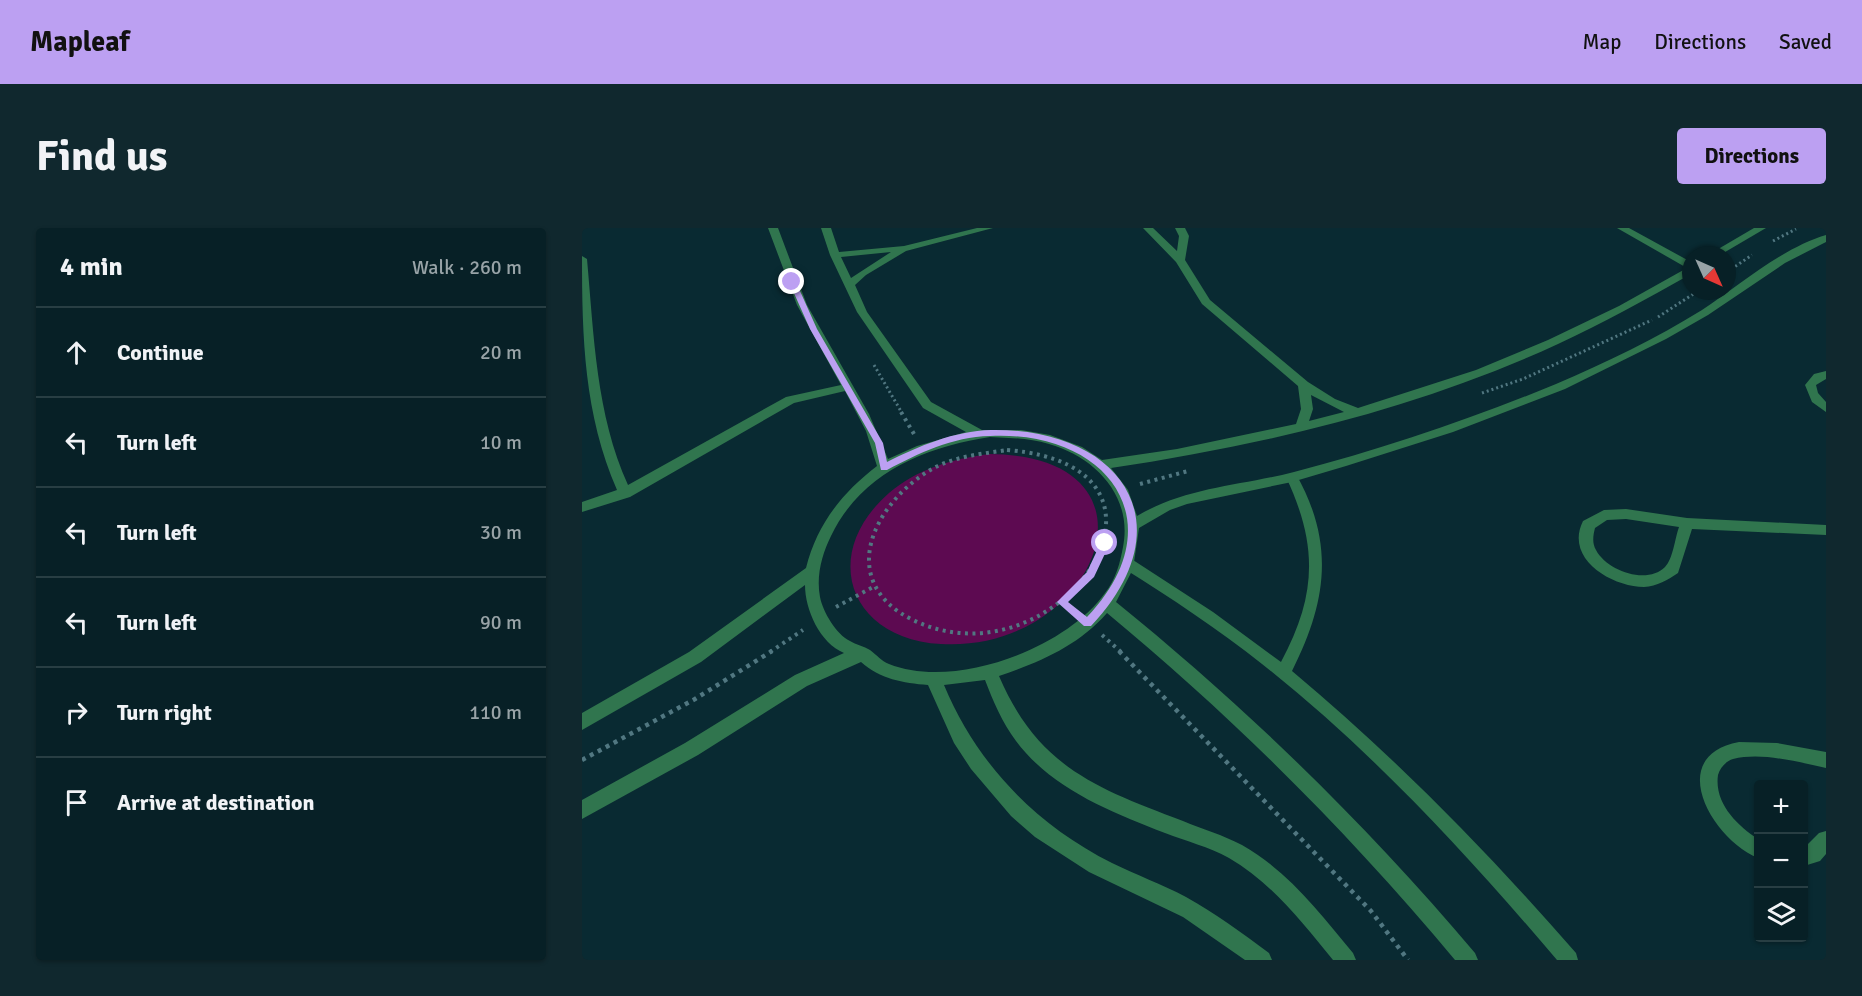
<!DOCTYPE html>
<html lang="en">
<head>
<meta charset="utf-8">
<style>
	body { margin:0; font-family:Signika,sans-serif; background:#10282e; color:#f1f3f6 }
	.controls { position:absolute; right:18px; bottom:18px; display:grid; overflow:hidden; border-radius:6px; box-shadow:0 2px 4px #0004 }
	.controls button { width:54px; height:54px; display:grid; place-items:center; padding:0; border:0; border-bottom:2px solid #283e43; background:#072026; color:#f1f3f6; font:30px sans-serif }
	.compass { position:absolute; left:1100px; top:18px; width:54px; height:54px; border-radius:50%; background:#072026; box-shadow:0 2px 4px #0004; rotate:135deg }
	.stop { position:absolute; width:18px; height:18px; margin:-14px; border:4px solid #bca0f2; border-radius:50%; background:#fff }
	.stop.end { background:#bca0f2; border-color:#fff; box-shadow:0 2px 6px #0008 }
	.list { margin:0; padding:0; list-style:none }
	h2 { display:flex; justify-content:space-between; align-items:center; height:78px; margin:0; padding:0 24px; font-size:26px }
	h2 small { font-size:20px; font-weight:400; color:#98a3a7 }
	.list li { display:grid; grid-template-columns:39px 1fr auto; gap:18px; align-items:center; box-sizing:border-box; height:90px; padding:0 24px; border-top:2px solid #283e43 }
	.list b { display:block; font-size:22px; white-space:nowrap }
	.list em { font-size:20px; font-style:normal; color:#98a3a7 }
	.icon { flex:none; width:33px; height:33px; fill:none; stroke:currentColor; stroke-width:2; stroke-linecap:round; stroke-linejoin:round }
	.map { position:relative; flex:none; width:1244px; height:732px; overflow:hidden; border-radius:6px }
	header { display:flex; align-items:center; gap:36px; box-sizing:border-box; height:84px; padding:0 30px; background:#bca0f2; color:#111 }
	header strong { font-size:28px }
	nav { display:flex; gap:33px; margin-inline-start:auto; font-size:21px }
	.intro { display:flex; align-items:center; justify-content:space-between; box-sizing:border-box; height:144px; padding:0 36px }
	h1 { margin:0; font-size:42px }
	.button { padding:15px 27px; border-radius:6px; background:#bca0f2; color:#111; font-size:21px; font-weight:700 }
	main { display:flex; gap:36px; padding:0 36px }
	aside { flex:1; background:#072026; border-radius:6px; box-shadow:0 2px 4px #0004 }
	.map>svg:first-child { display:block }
</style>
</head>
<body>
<header>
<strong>Mapleaf</strong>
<nav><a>Map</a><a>Directions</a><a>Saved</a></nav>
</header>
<div class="intro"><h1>Find us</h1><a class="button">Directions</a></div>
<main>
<aside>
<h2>4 min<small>Walk · 260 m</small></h2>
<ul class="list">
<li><svg class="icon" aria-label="ahead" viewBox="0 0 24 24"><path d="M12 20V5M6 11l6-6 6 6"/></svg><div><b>Continue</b></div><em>20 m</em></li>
<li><svg class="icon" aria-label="left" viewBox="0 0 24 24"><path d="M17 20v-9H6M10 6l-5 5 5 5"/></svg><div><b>Turn left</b></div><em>10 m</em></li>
<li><svg class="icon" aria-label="left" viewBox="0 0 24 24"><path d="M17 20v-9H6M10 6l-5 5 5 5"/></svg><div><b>Turn left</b></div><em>30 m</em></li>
<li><svg class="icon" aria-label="left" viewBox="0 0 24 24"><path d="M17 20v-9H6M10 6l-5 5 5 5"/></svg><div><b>Turn left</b></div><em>90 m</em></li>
<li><svg class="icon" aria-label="right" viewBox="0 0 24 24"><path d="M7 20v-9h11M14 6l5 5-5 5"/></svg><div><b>Turn right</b></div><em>110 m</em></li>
<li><svg class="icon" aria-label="arrive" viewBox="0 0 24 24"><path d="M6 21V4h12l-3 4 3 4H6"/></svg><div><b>Arrive at destination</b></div></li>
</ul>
</aside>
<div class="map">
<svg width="1244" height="732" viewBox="0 0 1244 732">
	<rect width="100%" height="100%" fill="#092a32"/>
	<path fill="#5d0a51" d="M407 226C594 227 515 425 359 416 267 411 237 326 307 265 335 241 370 231 407 226Z"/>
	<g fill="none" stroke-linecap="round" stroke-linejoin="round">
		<g stroke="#517781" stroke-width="3" stroke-dasharray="2 3" stroke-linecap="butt">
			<polyline points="1191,13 1214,1"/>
			<polyline points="1145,44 1170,27"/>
			<polyline points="1076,89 1116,63"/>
			<polyline points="292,137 320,185"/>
			<polyline points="900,165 941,151 1070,92"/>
		</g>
		<g stroke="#517781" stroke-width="4" stroke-dasharray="3 4.5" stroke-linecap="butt">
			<polyline points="319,184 332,206"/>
			<path d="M425 222C630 238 476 462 331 392 253 354 291 275 350 241 373 228 400 226 425 222Z"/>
			<polyline points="558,256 606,243"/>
			<polyline points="254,379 293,358"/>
			<polyline points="520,407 539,424"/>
			<polyline points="188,424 221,402"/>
		</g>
		<g stroke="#517781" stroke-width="4.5" stroke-dasharray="4 5" stroke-linecap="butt">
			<polyline points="537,423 789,683 826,732"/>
			<polyline points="0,532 113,471 190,423"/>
		</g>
		<path fill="#30754e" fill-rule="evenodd" d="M710 245 714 246C753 315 745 374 710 443 813 529 906 624 994 725L996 732H975C885 626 789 522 680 436 636 401 589 370 541 340L539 336 541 332H551L631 384 699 434C735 367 736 317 704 249Z"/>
		<g fill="#30754e" fill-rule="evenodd">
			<path d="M186 0H196L225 77 287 186 306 231 335 218 384 204 341 180 275 84 248 27 239 0H249L257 24 322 18 395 0H411L324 23 284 47 273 57 285 84 349 174 400 202H439L468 207 500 219 520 232 595 221 714 196 719 181 716 158 620 76 594 34 561 0H571L595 23 597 8 593 0H603L607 8 603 32 628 72 726 154 753 171 776 180 894 142 966 112 1037 78 1105 40 1035 0H1047L1109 34V46C1065 71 1021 95 976 116 835 181 682 217 529 240L546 262 555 288C604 259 658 258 712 244 801 221 889 191 974 156 1023 135 1075 110 1120 82 1158 57 1200 20 1244 7V14L1203 35 1126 87 1084 111 983 161 871 204 764 238 710 254 605 276 588 282 557 300 551 341 534 374C665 480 784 596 893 725L896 732H873C767 605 652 490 525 385 496 418 458 434 417 448 456 539 514 560 601 593 620 601 641 607 660 617 706 643 738 685 771 725L774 732H751C720 694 690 655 647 630 627 619 604 613 583 605 529 584 470 561 434 513 420 494 411 473 403 452L362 457C395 536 453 596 530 635 554 647 580 656 604 669 633 685 660 705 687 725L690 732H663L601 689 507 644 453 609 429 588 389 541 372 515 346 457C321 455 298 451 279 434L225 458 116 527 0 591V572L103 515 213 447 262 425C238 415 223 382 223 357L119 434 0 502V485L107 424 224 340C235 296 260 265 295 238L284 203 263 163 212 175 48 269 0 284V274L35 262C2 186 0 110 0 28L5 31C12 108 14 186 46 257L204 169 259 157 215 77ZM309 24 269 50 259 29ZM729 167 762 184 727 193 731 181ZM408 209C428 210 448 210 467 216 513 229 551 268 541 319 538 335 534 351 523 365 483 421 372 462 307 436 299 433 295 427 288 422 282 418 274 417 268 413 254 406 241 384 238 369 234 348 240 326 249 308 279 245 343 219 408 209Z"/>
			<polygon points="1172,0 1184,0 1138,27 1126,27"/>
			<polygon points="1244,143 1244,151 1234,157 1236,165 1244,174 1244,184 1230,174 1223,157 1232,146"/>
			<path d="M1044 281 1105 290 1244 297V307L1110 301 1096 345C1086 352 1075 358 1062 359 1030 359 982 331 1001 293L1022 282ZM1044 291 1097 299C1093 310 1091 331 1083 339 1065 357 1025 343 1014 322 1010 315 1011 308 1013 300L1025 292Z"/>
			<path d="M1157 514 1195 515 1244 524V540C1216 534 1180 524 1151 531 1144 533 1138 540 1136 547 1132 575 1155 597 1176 611V630C1130 611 1082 528 1157 514Z"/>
			<polygon points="1244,603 1244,626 1238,633 1222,638 1222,620 1237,605"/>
		</g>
	</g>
	<path fill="#bca0f2" d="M210 52 214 54 235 101 301 215 305 234C337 218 372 203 409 202 538 200 606 295 509 398H502L475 374 505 344 520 312H527L528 315 512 349 486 374 505 389C595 294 525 202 408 208 370 209 337 225 305 242H299L293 215 228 101 207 54Z"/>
</svg>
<div class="controls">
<button>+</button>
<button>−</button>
<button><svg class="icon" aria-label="layers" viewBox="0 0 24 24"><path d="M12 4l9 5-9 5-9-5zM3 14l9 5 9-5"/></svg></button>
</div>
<svg class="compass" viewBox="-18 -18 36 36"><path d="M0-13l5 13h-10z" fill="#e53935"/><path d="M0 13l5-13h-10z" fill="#98a3a7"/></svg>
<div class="stop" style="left:523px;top:315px"></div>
<div class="stop end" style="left:210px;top:54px"></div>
</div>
</main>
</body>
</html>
